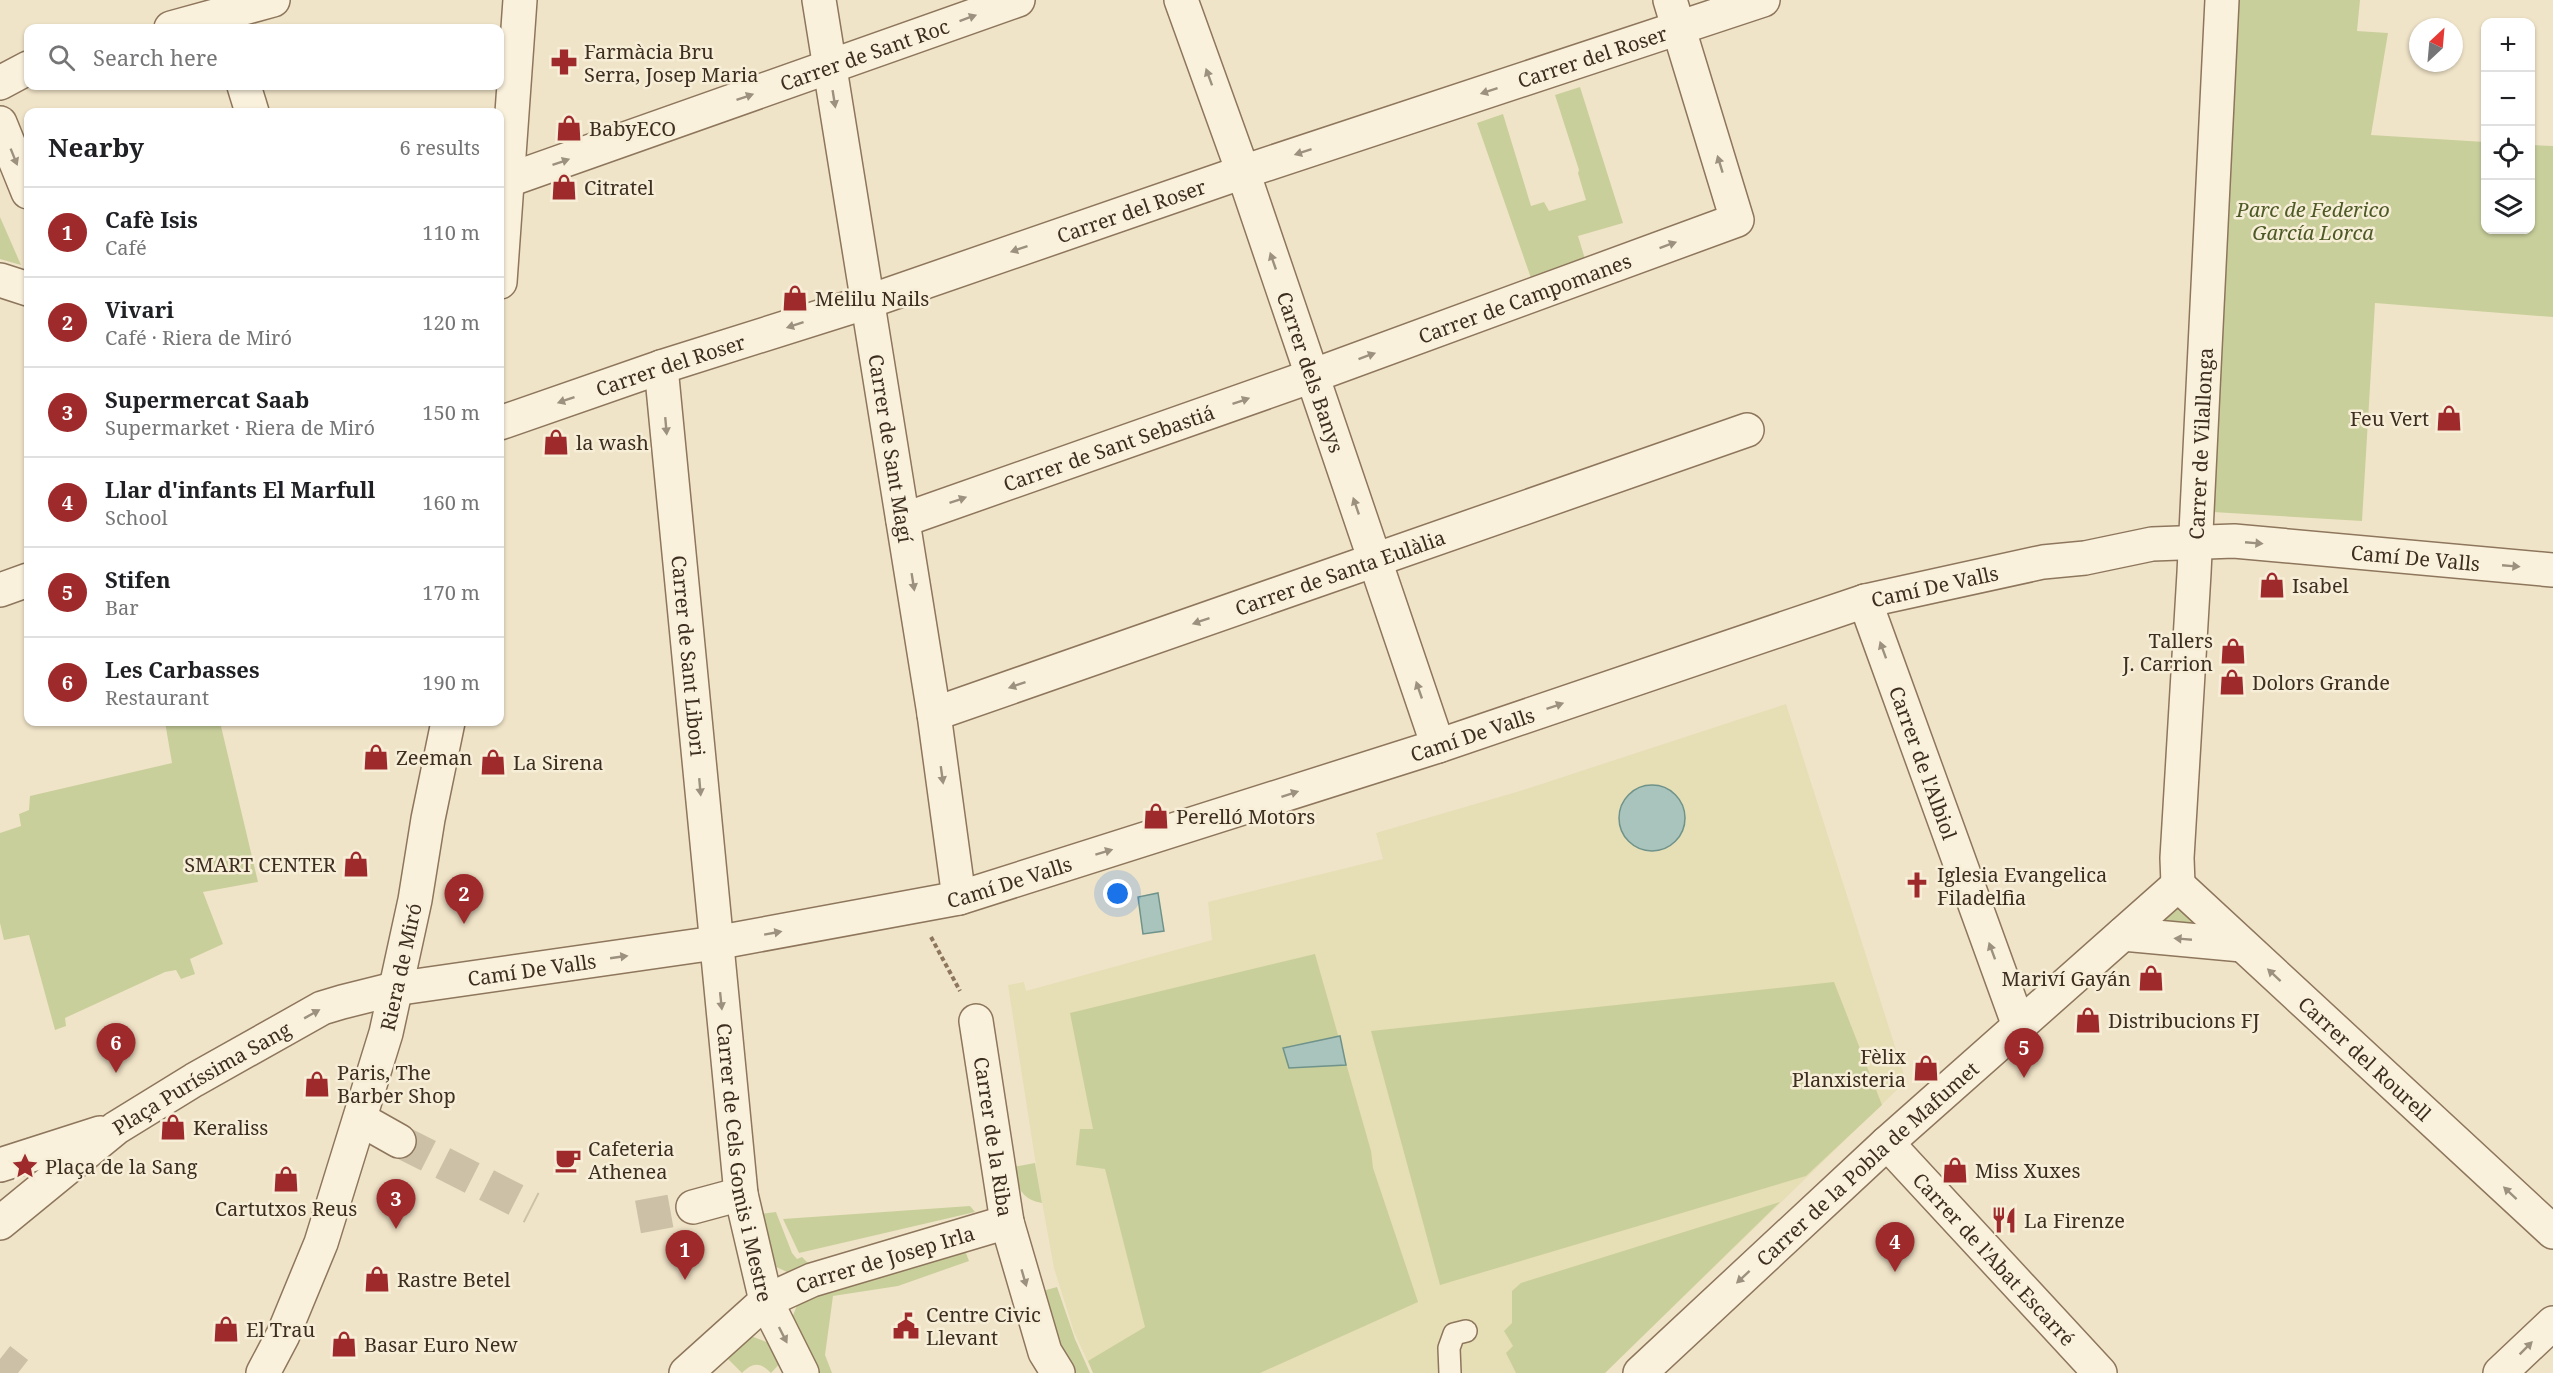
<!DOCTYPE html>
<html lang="en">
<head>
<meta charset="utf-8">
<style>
	body { margin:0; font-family:"Noto Serif",serif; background:#f2f2f2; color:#202124 }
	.controls { position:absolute; right:18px; top:18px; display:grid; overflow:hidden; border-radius:12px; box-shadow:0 2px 4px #0004 }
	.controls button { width:54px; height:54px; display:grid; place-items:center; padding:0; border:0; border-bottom:2px solid #e0e0e0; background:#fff; color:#202124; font:30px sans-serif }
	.compass { position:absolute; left:2409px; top:18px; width:54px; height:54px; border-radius:50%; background:#fff; box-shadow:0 2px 4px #0004; rotate:26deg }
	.you { position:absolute; left:1118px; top:894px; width:21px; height:21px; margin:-15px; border:4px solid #fff; border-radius:50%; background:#1a73e8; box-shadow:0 0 0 9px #1a73e833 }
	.badge { display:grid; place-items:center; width:39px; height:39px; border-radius:50%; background:#9e2a2b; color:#fff; font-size:20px; font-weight:700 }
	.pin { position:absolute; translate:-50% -50px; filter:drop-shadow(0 2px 3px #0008) }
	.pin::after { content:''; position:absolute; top:32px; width:21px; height:18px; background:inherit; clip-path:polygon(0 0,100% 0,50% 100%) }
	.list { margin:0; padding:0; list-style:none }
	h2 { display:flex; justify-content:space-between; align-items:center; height:78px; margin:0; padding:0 24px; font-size:26px }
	h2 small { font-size:20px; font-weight:400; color:#757577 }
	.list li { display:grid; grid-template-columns:39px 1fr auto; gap:18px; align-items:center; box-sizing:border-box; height:90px; padding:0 24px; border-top:2px solid #e0e0e0 }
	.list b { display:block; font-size:22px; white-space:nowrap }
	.list p { margin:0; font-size:20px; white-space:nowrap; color:#757577 }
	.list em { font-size:20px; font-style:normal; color:#757577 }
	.icon { flex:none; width:33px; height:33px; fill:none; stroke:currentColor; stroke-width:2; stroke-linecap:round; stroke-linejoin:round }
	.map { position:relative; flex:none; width:2553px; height:1373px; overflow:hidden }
	.search { position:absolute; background:#fff; box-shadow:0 2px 4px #0004; left:24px; top:24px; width:480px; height:66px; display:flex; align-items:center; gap:15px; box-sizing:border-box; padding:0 21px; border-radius:12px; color:#757577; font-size:22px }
	.panel { position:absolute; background:#fff; box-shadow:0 2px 4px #0004; left:24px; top:108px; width:480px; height:618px; border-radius:12px }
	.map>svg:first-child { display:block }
</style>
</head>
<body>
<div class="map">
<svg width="2553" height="1373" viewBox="0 0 2553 1373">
	<rect width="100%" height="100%" fill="#f0e4c8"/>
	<polygon fill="#e6deb5" points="1786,704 1906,1081 1605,1373 1093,1373 1074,1332 1054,1268 1040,1191 1008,985 1024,982 1026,991 1212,940 1208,902 1383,859 1376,833 1520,791"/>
	<g fill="#c9cf9b">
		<polygon points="2222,0 2360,0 2357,31 2388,33 2371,135 2485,142 2486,230 2530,230 2531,145 2553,146 2553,317 2375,303 2362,521 2196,511"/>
		<polygon points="1580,87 1623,223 1578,236 1585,259 1532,281 1477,123 1503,114 1531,206 1544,202 1549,211 1586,200 1578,173 1579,170 1555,95"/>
		<polygon points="0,217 21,265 0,259"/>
		<polygon points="165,722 220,722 258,882 203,892 223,944 190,959 195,974 181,979 176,970 165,972 65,1018 66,1026 55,1030 29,935 4,940 0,923 0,833 21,826 19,814 29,810 30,796 172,763"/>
		<polygon points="2179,894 2226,938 2138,929"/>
		<polygon points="1315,954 1371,1151 1373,1168 1418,1302 1260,1373 1093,1373 1088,1361 1145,1327 1105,1169 1076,1165 1080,1129 1093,1129 1070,1013"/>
		<polygon points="1834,982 1882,1105 1806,1176 1440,1285 1371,1031"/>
		<path d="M1035 1163 1042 1203C1021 1199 1017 1187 1013 1167Z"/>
		<polygon points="1780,1202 1605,1373 1516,1373 1506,1353 1513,1346 1504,1331 1512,1323 1512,1291 1521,1283"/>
		<polygon points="970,1206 975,1212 799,1253 783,1219"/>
		<polygon points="776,1212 792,1253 797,1259 802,1257 811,1266 789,1273 768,1263 751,1215"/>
		<polygon points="964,1248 969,1261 898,1286 833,1296 825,1355 832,1373 817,1373 792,1318 799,1300"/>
		<polygon points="1057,1287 1075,1339 1090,1373 1070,1373 1039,1292"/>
		<path d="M751 1336 769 1343 784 1359 771 1373C760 1362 753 1362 742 1373L725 1356Z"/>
	</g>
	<g fill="#a9c4bc" stroke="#6f938a" stroke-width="1.5">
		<circle cx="1652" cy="818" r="33"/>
		<polygon points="1158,893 1164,931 1143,934 1138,897"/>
		<polygon points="1340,1036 1346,1065 1289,1068 1283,1048"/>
	</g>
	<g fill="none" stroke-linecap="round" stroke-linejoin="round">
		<g stroke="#ccc0a6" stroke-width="33" stroke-dasharray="33 16" stroke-linecap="butt">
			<polyline points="399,1141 532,1208"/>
			<polyline points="638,1217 693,1207"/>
			<polyline points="0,1359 18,1373"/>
		</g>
		<g stroke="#8d765c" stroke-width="24">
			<polyline id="lane" points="1450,1373 1449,1348 1454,1334 1466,1331"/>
		</g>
		<g stroke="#8d765c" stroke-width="36">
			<g id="street">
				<path id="s1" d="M819 0 934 714 959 898"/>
				<path id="s2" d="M1181 0 1243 172 1438 746"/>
				<polyline points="171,28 273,0"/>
				<polyline points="0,83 28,68"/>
				<polyline points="244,86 252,112"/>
				<polyline points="0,123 28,192"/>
				<path id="s3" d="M506 181 1018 0"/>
				<polyline points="0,280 28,289"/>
				<polyline points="500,282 520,0"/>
				<path id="s4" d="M661 367 741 1194 766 1301 802 1373"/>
				<path id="s5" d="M500 423 661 367 867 302 1243 172 1763 0"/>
				<path id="s6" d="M903 520 1312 376 1737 220 1670 0"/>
				<polyline points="0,590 28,580"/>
				<path id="s7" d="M1865 601 2019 1026"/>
				<path id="s8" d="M934 714 1747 430"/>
				<path id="s9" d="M2178 885 2177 858 2194 573 2222 0"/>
				<path id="s10" d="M2178 885 2553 1232"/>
				<polyline points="2123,934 2242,945"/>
				<path id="s11" d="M976 1021 1007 1222 1045 1352 1058 1373"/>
				<polyline points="360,1119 399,1141"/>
				<path id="s12" d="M1887 1143 2100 1373"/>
				<polyline points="0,1165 100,1133"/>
				<polyline points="693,1207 741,1194"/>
				<path id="s13" d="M0 1223 116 1128 194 1080 322 1008 342 1002 394 989 715 943 959 898 1438 746 1865 601 2043 562 2085 558 2152 544 2234 541 2553 570"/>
				<path id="s14" d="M263 1373 283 1335 321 1243 386 1033 415 900 428 819 448 722"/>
				<path id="s15" d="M686 1373 766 1301 812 1280 1007 1222"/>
				<path id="s16" d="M1640 1373 1887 1143 2178 885"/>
				<polyline points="2500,1373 2553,1323"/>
			</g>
		</g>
		<polyline stroke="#8d765c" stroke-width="4" stroke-dasharray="4.5 3" stroke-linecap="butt" points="931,937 960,991"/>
		<use href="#lane" stroke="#faf1dc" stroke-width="21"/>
		<use href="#street" stroke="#faf1dc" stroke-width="33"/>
	</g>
	<defs><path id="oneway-solid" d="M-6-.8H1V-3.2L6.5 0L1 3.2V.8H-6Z" transform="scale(1.5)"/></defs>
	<g fill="#9c907e">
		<use href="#oneway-solid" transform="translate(968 18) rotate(-20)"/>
		<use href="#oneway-solid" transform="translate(1209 77) rotate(-110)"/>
		<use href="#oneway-solid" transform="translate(1489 91) rotate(162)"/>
		<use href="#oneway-solid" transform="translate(745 97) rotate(-19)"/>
		<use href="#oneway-solid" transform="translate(834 99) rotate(81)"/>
		<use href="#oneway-solid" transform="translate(1303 152) rotate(162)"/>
		<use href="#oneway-solid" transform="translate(14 157) rotate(68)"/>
		<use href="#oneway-solid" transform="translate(561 162) rotate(-19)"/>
		<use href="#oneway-solid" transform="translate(1720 164) rotate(-107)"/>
		<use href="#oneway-solid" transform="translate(1668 245) rotate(-20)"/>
		<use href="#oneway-solid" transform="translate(1019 249) rotate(161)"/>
		<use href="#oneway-solid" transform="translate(1273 261) rotate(-109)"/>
		<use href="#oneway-solid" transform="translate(795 325) rotate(162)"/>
		<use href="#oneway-solid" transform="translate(1367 356) rotate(-20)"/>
		<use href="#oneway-solid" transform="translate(566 400) rotate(161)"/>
		<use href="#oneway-solid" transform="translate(1241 401) rotate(-19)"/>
		<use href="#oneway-solid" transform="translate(666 426) rotate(85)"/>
		<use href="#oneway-solid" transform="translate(958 500) rotate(-19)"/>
		<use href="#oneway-solid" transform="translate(1356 506) rotate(-109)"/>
		<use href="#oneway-solid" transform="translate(2254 543) rotate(5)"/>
		<use href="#oneway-solid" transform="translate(2511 566) rotate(5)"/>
		<use href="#oneway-solid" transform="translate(913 582) rotate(81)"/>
		<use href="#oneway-solid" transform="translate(1201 621) rotate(161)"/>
		<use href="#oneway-solid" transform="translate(1883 650) rotate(-110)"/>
		<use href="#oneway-solid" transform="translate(1017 685) rotate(161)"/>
		<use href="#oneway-solid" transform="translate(1419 690) rotate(-109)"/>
		<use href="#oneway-solid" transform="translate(1555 706) rotate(-19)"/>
		<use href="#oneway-solid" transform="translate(942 775) rotate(82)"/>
		<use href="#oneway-solid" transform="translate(700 787) rotate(85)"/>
		<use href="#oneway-solid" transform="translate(1290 794) rotate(-18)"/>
		<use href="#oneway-solid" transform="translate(1104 852) rotate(-17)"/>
		<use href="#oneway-solid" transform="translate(773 933) rotate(-10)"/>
		<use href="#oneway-solid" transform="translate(2183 939) rotate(-175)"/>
		<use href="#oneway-solid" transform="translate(1992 951) rotate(-110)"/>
		<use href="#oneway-solid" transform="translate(619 957) rotate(-8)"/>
		<use href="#oneway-solid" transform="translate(2274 975) rotate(-137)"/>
		<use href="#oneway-solid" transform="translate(721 1001) rotate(84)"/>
		<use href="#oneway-solid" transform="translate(312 1014) rotate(-29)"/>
		<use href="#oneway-solid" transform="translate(2510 1193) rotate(-137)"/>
		<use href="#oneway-solid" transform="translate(1743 1277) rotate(137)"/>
		<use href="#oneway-solid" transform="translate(1024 1278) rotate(74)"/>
		<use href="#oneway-solid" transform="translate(783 1335) rotate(63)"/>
		<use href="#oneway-solid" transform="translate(2526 1348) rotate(-45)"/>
	</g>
	<defs>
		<g id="pharmacy-bare" transform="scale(2.07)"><path d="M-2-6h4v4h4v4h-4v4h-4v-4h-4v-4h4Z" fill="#9e2a2b" stroke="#f7eed8" stroke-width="2.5" paint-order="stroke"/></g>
		<g id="shop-bare" transform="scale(2.07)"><path d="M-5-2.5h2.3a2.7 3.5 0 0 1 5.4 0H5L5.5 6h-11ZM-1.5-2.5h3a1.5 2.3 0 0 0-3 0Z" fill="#9e2a2b" stroke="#f7eed8" stroke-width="2.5" paint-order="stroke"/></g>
		<g id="church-bare" transform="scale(2.07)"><path d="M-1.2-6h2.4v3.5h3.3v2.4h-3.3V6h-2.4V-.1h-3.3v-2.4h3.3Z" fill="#9e2a2b" stroke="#f7eed8" stroke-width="2.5" paint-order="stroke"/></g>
		<g id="cafe-bare" transform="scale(2.07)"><path d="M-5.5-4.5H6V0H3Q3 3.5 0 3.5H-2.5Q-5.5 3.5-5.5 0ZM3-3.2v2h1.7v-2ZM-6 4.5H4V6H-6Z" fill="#9e2a2b" stroke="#f7eed8" stroke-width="2.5" paint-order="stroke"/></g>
		<g id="sight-bare" transform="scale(2.07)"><path d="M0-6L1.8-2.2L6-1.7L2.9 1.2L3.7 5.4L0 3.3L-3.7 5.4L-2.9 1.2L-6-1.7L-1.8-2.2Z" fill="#9e2a2b" stroke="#f7eed8" stroke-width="2.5" paint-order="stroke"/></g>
		<g id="restaurant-bare" transform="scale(2.07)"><path d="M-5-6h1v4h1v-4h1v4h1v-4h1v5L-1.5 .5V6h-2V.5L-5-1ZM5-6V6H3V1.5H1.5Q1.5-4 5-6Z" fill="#9e2a2b" stroke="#f7eed8" stroke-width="2.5" paint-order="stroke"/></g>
		<g id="civic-bare" transform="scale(2.07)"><path d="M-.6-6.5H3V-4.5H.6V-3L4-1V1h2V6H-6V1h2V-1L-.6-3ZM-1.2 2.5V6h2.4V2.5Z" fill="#9e2a2b" stroke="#f7eed8" stroke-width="2.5" paint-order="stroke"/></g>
	</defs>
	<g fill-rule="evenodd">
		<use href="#pharmacy-bare" x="564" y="62"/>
		<use href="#shop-bare" x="569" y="128"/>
		<use href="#shop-bare" x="564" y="187"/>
		<use href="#shop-bare" x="795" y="298"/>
		<use href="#shop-bare" x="2449" y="418"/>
		<use href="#shop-bare" x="556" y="442"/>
		<use href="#shop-bare" x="2272" y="585"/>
		<use href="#shop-bare" x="2233" y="651"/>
		<use href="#shop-bare" x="2232" y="682"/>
		<use href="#shop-bare" x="376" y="757"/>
		<use href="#shop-bare" x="493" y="762"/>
		<use href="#shop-bare" x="1156" y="816"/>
		<use href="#shop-bare" x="356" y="864"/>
		<use href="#church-bare" x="1917" y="885"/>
		<use href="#shop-bare" x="2151" y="978"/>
		<use href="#shop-bare" x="2088" y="1020"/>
		<use href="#shop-bare" x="1926" y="1068"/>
		<use href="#shop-bare" x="317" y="1084"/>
		<use href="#shop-bare" x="173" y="1127"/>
		<use href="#cafe-bare" x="568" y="1160"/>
		<use href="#sight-bare" x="25" y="1166"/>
		<use href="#shop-bare" x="1955" y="1170"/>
		<use href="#shop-bare" x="286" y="1179"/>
		<use href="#restaurant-bare" x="2004" y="1220"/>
		<use href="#shop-bare" x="377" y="1279"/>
		<use href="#civic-bare" x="906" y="1326"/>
		<use href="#shop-bare" x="226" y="1329"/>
		<use href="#shop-bare" x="344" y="1344"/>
	</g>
	<g text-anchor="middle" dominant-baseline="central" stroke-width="5" stroke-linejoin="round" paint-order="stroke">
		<g font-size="20" fill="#3d2e20" stroke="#f7eed8" text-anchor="start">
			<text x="584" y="51">Farmàcia Bru<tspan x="584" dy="23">Serra, Josep Maria</tspan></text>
			<text x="589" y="128">BabyECO</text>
			<text x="584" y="187">Citratel</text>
			<text x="815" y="298">Melilu Nails</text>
			<text x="2429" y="418" text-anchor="end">Feu Vert</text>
			<text x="576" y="442">la wash</text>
			<text x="2292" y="585">Isabel</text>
			<text x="2213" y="640" text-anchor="end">Tallers<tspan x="2213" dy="23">J. Carrion</tspan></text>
			<text x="2252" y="682">Dolors Grande</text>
			<text x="396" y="757">Zeeman</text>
			<text x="513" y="762">La Sirena</text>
			<text x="1176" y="816">Perelló Motors</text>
			<text x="336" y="864" text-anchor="end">SMART CENTER</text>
			<text x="1937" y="874">Iglesia Evangelica<tspan x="1937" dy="23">Filadelfia</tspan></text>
			<text x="2131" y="978" text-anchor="end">Mariví Gayán</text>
			<text x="2108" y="1020">Distribucions FJ</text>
			<text x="1906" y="1056" text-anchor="end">Fèlix<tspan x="1906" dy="23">Planxisteria</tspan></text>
			<text x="337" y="1072">Paris, The<tspan x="337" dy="23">Barber Shop</tspan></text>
			<text x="193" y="1127">Keraliss</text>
			<text x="588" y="1148">Cafeteria<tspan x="588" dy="23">Athenea</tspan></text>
			<text x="45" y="1166">Plaça de la Sang</text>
			<text x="1975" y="1170">Miss Xuxes</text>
			<text x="286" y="1208" text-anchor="middle">Cartutxos Reus</text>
			<text x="2024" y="1220">La Firenze</text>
			<text x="397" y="1279">Rastre Betel</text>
			<text x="926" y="1314">Centre Civic<tspan x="926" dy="23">Llevant</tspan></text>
			<text x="246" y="1329">El Trau</text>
			<text x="364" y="1344">Basar Euro New</text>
		</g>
		<g font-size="20" fill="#3d2e20" stroke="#f7eed8">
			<text stroke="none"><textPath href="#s3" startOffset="380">Carrer de Sant Roc</textPath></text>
			<text stroke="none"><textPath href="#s5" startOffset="1152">Carrer del Roser</textPath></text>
			<text stroke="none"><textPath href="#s5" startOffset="666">Carrer del Roser</textPath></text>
			<text stroke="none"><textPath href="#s6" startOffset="660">Carrer de Campomanes</textPath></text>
			<text stroke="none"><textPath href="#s5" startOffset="180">Carrer del Roser</textPath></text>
			<text stroke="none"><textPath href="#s2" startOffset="394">Carrer dels Banys</textPath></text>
			<text stroke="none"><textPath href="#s9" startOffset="442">Carrer de Vilallonga</textPath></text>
			<text stroke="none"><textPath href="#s6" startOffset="218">Carrer de Sant Sebastiá</textPath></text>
			<text stroke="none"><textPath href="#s1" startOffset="454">Carrer de Sant Magí</textPath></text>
			<text stroke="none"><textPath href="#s13" startOffset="2546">Camí De Valls</textPath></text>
			<text stroke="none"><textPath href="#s8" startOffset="430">Carrer de Santa Eulàlia</textPath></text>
			<text stroke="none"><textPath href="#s13" startOffset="2060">Camí De Valls</textPath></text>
			<text stroke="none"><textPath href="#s4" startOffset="290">Carrer de Sant Libori</textPath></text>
			<text stroke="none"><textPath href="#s13" startOffset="1574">Camí De Valls</textPath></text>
			<text stroke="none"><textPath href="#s7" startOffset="172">Carrer de l'Albiol</textPath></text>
			<text stroke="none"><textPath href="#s13" startOffset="1088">Camí De Valls</textPath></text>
			<text stroke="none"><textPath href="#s14" startOffset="430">Riera de Miró</textPath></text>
			<text stroke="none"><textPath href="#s13" startOffset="602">Camí De Valls</textPath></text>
			<text stroke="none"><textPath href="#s10" startOffset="255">Carrer del Rourell</textPath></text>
			<text stroke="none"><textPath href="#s13" startOffset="249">Plaça Puríssima Sang</textPath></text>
			<text stroke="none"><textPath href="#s11" startOffset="117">Carrer de la Riba</textPath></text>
			<text stroke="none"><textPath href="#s4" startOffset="800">Carrer de Cels Gomis i Mestre</textPath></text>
			<text stroke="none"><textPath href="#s16" startOffset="309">Carrer de la Pobla de Mafumet</textPath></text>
			<text stroke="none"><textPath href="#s12" startOffset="158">Carrer de l'Abat Escarré</textPath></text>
			<text stroke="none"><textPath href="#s15" startOffset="234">Carrer de Josep Irla</textPath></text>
		</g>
		<g font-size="20" font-style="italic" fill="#4d5a26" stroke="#f7eed8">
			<text x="2313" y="209">Parc de Federico<tspan x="2313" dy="23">García Lorca</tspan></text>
		</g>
	</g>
</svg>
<div class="controls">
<button>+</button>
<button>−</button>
<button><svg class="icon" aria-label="locate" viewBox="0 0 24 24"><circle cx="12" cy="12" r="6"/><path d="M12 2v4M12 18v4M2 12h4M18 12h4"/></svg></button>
<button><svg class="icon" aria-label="layers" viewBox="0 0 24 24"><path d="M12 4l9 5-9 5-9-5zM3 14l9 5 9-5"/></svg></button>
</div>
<svg class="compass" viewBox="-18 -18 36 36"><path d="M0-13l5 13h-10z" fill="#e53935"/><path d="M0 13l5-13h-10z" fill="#757577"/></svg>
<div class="you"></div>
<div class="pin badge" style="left:685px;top:1280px">1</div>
<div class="pin badge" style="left:464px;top:924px">2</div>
<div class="pin badge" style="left:396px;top:1229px">3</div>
<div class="pin badge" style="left:1895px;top:1272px">4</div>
<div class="pin badge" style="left:2024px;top:1078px">5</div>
<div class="pin badge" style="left:116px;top:1073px">6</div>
<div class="search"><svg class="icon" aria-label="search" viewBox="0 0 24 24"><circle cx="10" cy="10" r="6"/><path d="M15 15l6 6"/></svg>Search here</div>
<section class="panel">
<h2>Nearby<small>6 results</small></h2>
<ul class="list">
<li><span class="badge">1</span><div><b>Cafè Isis</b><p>Café</p></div><em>110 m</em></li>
<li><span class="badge">2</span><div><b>Vivari</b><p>Café · Riera de Miró</p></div><em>120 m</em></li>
<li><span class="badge">3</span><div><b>Supermercat Saab</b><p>Supermarket · Riera de Miró</p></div><em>150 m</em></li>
<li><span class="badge">4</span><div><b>Llar d'infants El Marfull</b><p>School</p></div><em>160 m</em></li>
<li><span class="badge">5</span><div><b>Stifen</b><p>Bar</p></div><em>170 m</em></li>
<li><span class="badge">6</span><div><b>Les Carbasses</b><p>Restaurant</p></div><em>190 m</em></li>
</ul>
</section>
</div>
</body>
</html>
